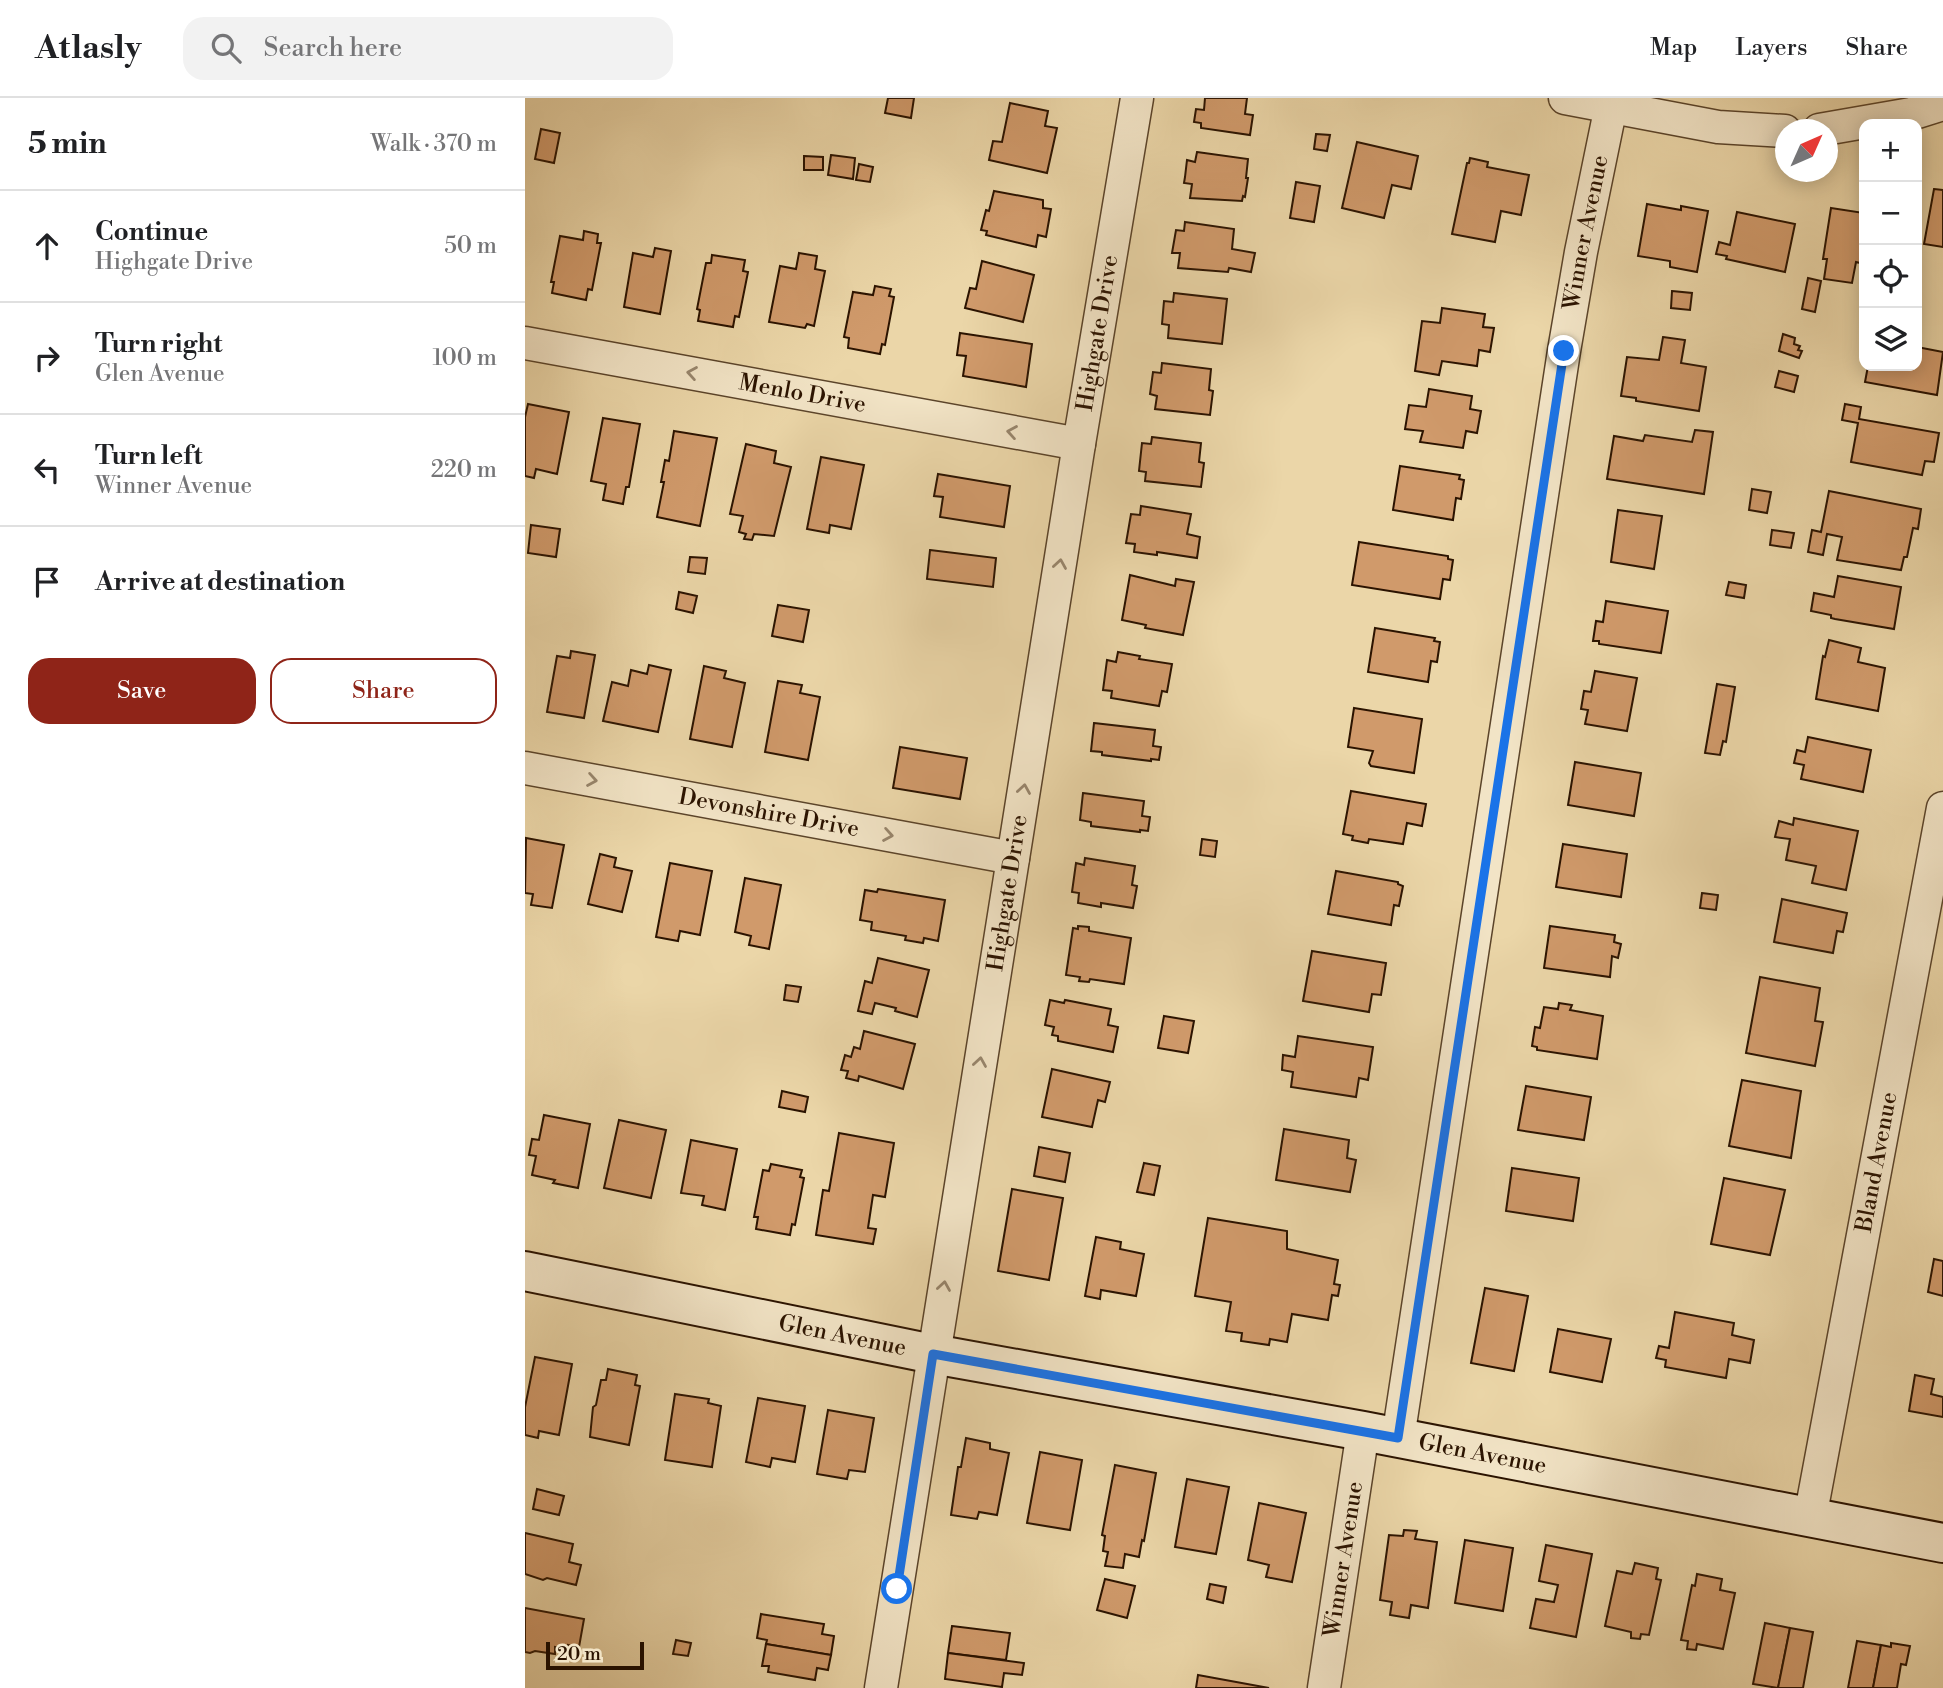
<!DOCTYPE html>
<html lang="en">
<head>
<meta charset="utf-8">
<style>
	body { margin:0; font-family:"Libre Bodoni",serif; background:#f2f2f2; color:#202124 }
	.controls { position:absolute; right:21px; top:21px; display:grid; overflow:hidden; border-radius:14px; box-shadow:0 4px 18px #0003 }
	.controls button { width:63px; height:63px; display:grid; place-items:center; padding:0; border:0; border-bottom:2px solid #e0e0e0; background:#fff; color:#202124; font:35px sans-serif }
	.compass { position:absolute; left:1250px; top:21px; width:63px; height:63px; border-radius:50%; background:#fff; box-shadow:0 4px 18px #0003; rotate:45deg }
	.scale { position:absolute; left:21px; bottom:18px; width:98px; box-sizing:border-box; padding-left:7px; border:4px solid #2b1300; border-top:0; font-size:19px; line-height:24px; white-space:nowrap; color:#2b1300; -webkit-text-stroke:5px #f2e4c6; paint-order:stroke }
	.stop { position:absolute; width:21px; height:21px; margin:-16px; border:5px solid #1a73e8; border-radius:50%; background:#fff }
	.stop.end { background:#1a73e8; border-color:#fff; box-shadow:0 2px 7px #0008 }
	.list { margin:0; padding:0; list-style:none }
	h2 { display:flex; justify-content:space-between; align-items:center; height:91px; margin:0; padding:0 28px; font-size:30px }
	h2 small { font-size:23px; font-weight:400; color:#757577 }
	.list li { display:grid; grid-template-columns:46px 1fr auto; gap:21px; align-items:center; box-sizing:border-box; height:112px; padding:0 28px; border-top:2px solid #e0e0e0 }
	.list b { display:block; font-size:26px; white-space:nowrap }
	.list p { margin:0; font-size:23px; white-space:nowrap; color:#757577 }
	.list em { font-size:23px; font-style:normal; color:#757577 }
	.actions { display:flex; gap:14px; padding:21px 28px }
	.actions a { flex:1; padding:16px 0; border:2px solid #8f2418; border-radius:21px; text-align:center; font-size:24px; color:#8f2418 }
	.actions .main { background:#8f2418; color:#fff }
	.icon { flex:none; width:38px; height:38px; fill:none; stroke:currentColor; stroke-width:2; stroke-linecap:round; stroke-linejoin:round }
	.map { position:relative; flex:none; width:1418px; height:1590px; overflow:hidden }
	header { display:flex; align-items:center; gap:42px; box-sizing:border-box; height:98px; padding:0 35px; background:#fff; border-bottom:2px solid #e0e0e0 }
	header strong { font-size:33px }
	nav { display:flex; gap:38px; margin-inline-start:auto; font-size:24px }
	.search { width:490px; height:63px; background:#f2f2f2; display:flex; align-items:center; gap:18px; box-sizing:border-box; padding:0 24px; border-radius:21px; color:#757577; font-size:26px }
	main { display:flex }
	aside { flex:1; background:#fff }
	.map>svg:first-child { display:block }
</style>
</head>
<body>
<header>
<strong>Atlasly</strong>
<div class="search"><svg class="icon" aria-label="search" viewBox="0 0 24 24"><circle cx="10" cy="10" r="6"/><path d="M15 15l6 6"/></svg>Search here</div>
<nav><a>Map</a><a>Layers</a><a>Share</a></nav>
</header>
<main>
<aside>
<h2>5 min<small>Walk · 370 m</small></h2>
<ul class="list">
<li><svg class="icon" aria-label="ahead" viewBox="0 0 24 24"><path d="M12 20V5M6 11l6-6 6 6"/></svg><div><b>Continue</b><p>Highgate Drive</p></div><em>50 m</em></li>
<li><svg class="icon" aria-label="right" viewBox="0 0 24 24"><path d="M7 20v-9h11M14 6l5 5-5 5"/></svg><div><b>Turn right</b><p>Glen Avenue</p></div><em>100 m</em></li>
<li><svg class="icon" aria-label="left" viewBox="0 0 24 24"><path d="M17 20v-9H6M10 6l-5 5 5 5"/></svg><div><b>Turn left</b><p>Winner Avenue</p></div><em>220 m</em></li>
<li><svg class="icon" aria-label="arrive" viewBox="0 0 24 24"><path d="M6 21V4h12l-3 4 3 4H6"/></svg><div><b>Arrive at destination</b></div></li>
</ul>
<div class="actions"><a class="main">Save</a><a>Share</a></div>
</aside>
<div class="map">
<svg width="1418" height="1590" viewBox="0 0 1418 1590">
	<rect width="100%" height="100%" fill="#ebd6a8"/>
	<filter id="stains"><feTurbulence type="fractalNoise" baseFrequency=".00286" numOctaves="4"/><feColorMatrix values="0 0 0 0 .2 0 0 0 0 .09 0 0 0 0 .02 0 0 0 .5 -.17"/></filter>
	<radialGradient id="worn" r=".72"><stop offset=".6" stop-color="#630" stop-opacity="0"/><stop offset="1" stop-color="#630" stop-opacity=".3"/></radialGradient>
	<g fill="#d09a6b" stroke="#2b1300" stroke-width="2">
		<polygon points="363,0 389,0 386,20 360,15"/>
		<polygon points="680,0 722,0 720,16 728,17 725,37 676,30 676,25 669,24 671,11 679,12"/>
		<polygon points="485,5 523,13 520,28 532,30 522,75 464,62 468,43 477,44"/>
		<polygon points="16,31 35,35 29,65 10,61"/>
		<polygon points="791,36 805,37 802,53 789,51"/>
		<polygon points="832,44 893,58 886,91 867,87 859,120 817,110"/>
		<polygon points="672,54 723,61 721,80 723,80 720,99 718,98 717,103 665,100 667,86 659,85 660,79 662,62 670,64"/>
		<polygon points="306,57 330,60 328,81 303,77"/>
		<polygon points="279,58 298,59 298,72 279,72"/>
		<polygon points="945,60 963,64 962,69 1004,77 996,117 976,113 970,144 927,136 942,65 944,65"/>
		<polygon points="334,66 348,69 345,84 331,82"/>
		<polygon points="771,84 795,88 789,124 765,120"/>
		<polygon points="1409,91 1418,92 1418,149 1399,146"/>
		<polygon points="469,93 518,102 518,110 526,111 521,139 513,137 511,149 461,137 462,133 456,132 461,112 464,113"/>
		<polygon points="1122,106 1156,112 1156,108 1183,113 1172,174 1145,169 1145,163 1113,158"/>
		<polygon points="1306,110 1339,115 1339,166 1331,164 1327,185 1299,181 1302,161 1298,161"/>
		<polygon points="1212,114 1270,126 1260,174 1201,161 1202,158 1191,156 1194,144 1205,147"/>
		<polygon points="660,124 709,131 707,151 730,155 726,174 704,170 703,174 653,170 655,155 647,155 651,132 659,133"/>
		<polygon points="59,133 73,136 72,145 76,145 67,192 63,191 61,202 27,195 29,184 26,184 35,138 58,142"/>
		<polygon points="130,150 146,153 135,216 99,209 108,155 128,159"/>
		<polygon points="274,155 292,158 290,171 300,173 289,228 282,226 280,230 244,224 255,168 271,171"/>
		<polygon points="187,157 220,162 218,173 223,174 214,219 210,218 208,229 173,223 175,212 172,211 181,165 186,165"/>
		<polygon points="457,163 509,177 498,224 440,210 445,190 451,191"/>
		<polygon points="1283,180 1296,183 1290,214 1277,211"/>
		<polygon points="350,188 366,191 364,198 369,199 360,247 357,246 355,256 323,250 324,240 319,239 328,194 348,197"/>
		<polygon points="1147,193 1167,195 1165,212 1146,210"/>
		<polygon points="649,195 702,201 697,246 643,240 644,227 637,226 639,203 648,204"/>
		<polygon points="917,210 960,216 958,229 969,230 965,254 954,252 952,268 917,263 914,277 890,273 897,223 915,225"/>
		<polygon points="435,235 507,246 501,289 438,278 441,258 432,257"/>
		<polygon points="1258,236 1270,240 1269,246 1275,248 1273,252 1277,253 1274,260 1254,253"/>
		<polygon points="1138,239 1160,242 1156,265 1181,269 1174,313 1111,303 1111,300 1096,298 1102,259 1134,262"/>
		<polygon points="1392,249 1418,254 1412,297 1340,284 1343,268 1392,268"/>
		<polygon points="637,265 686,271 684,292 688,293 685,317 630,311 632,298 625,296 628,274 636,275"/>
		<polygon points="1254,273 1273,278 1269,294 1250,289"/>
		<polygon points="904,291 947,298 945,311 956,313 952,335 941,333 938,350 895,344 898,333 880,331 884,307 901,309"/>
		<polygon points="3,306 44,314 32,376 11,371 9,380 0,378 0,319"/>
		<polygon points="1320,306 1336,309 1334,321 1414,335 1409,364 1400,363 1397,377 1326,364 1333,325 1317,322"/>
		<polygon points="78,320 115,326 104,389 101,389 98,406 78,402 81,386 66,383"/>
		<polygon points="1170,332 1188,334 1179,396 1082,381 1089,338 1118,343 1120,337 1167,344"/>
		<polygon points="149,333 192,340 175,428 132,419 139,384 136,384 140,362 144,363"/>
		<polygon points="627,339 676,345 674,364 679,365 676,389 620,383 621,374 614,373 617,345 626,346"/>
		<polygon points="221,346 251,353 249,365 266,369 249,438 229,436 227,442 219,441 221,436 214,434 218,418 205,416"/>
		<polygon points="296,359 339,367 326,431 305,427 304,435 282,431"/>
		<polygon points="875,368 935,377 934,381 939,382 936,401 931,400 928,422 868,412"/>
		<polygon points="413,376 485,388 479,429 415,419 418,399 409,398"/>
		<polygon points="1227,391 1246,394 1242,415 1224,412"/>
		<polygon points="1304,393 1396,411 1393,431 1388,430 1382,459 1379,459 1376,472 1312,462 1317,439 1302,436 1298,457 1283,454 1287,432 1296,434"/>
		<polygon points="616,408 666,416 662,436 675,439 672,460 632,454 632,457 609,454 610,446 601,445 606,416 615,417"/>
		<polygon points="1093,412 1137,418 1129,471 1086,464"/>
		<polygon points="6,427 35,431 31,459 3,455"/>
		<polygon points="1247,432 1269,435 1266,450 1245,447"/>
		<polygon points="834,444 923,458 923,461 928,462 925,482 918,481 915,501 827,487"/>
		<polygon points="405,452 471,460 468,489 402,481"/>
		<polygon points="165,459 182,460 180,476 163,474"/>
		<polygon points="605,477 650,488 651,481 669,484 658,537 620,530 621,527 597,522"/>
		<polygon points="1313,478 1376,489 1369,531 1310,521 1306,520 1306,517 1286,513 1289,495 1309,499"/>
		<polygon points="1204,484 1221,487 1219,500 1201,497"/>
		<polygon points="154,494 172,498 168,515 151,511"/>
		<polygon points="1081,503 1143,513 1136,555 1074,546 1074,543 1068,543 1071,523 1078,524"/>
		<polygon points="253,507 284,512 278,544 247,538"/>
		<polygon points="850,530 910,540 909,543 915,544 912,564 906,563 903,584 843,574"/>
		<polygon points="1304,542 1336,550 1333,564 1360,570 1353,613 1291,601 1298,558 1300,559"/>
		<polygon points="46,553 70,557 59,620 22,614 32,558 45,560"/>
		<polygon points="593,554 615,558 614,561 647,566 642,594 637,593 634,608 586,600 587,593 578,592 582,562 591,564"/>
		<polygon points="124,567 146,572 133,634 78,623 87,584 103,588 106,572 122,576"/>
		<polygon points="179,568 201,573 199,580 220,585 207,649 165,641"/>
		<polygon points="1070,573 1112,580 1102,633 1060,626 1063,612 1056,611 1059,593 1066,594"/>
		<polygon points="253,583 277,587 275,595 295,599 283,662 240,654"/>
		<polygon points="1192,586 1210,589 1201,644 1198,643 1195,657 1180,655"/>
		<polygon points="829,610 897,621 889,675 846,668 844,665 848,653 823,649"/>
		<polygon points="569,625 630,632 628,648 636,649 634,662 626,661 626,663 577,657 577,654 566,653"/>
		<polygon points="1283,639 1346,652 1338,694 1276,681 1279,667 1269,665 1272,652 1280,654"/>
		<polygon points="375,649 442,660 435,701 368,690"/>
		<polygon points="1050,664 1116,675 1109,718 1043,707"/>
		<polygon points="826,693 901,706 897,728 882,725 878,746 844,741 843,745 827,742 828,738 818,736"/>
		<polygon points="558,695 619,703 617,718 625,719 623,733 615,732 615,734 566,728 566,724 555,722"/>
		<polygon points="1269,720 1333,733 1321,792 1287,785 1291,768 1261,762 1265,741 1250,739 1254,723 1268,727"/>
		<polygon points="1,740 39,747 27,810 6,807 8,796 0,795"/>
		<polygon points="677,741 692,743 690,759 675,757"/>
		<polygon points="1038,746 1102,756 1096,799 1031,789"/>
		<polygon points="75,756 91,760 89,769 107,773 97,814 63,806"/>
		<polygon points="560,760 610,768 607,787 612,788 608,810 576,805 576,809 553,805 554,795 547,794 551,765 559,767"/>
		<polygon points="145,765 187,773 175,837 155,833 153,843 131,839"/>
		<polygon points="811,773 873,784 873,786 878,788 874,808 869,807 866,827 803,816"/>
		<polygon points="220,780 256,787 244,851 224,847 226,838 210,834"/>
		<polygon points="353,791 420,802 413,843 399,840 398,845 380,842 381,838 346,832 347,824 335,822 340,792 352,794"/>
		<polygon points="1177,795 1193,797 1191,812 1175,810"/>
		<polygon points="1257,801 1322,815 1318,834 1312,833 1308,855 1249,844"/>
		<polygon points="553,828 564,829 564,833 606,840 599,886 565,881 564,884 554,883 555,879 541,877 548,830 553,831"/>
		<polygon points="1025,828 1090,837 1089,844 1096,846 1093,860 1087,858 1085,879 1019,870"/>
		<polygon points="787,853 861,865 856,897 847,896 844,914 778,903"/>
		<polygon points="353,860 404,872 392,919 370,913 371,910 350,905 347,916 333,913 340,883 347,885"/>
		<polygon points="1235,879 1295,890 1290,923 1298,924 1290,968 1221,955"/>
		<polygon points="261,887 276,889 273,904 259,902"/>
		<polygon points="525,902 539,905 540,902 586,911 583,927 593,929 588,954 533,943 533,938 527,937 529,929 520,927"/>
		<polygon points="1034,905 1047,907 1045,912 1078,918 1072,961 1012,952 1012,949 1007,948 1010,929 1015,930 1019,909 1033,911"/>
		<polygon points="639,918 669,923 663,955 633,950"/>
		<polygon points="339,933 390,946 378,991 334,978 333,983 321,980 323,973 316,972 320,957 326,959 329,949 335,951"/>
		<polygon points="773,938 848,949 843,982 834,980 831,999 766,989 768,974 757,972 758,957 770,959"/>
		<polygon points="527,971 585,984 580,1004 573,1002 567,1029 517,1019"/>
		<polygon points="1217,982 1276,993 1266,1060 1204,1048"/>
		<polygon points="1001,988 1066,999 1059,1042 993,1032"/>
		<polygon points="257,993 283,999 280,1014 254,1009"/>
		<polygon points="19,1017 65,1026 53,1090 28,1085 30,1082 7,1077 11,1058 4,1057 7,1041 14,1042"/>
		<polygon points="94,1022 141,1032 126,1100 79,1090"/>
		<polygon points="759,1031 824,1042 822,1060 831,1062 825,1094 751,1082"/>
		<polygon points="314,1035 369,1045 360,1099 348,1097 343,1130 351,1131 348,1146 291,1137 298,1092 304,1093"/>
		<polygon points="166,1042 212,1051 200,1112 177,1107 179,1098 156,1095"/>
		<polygon points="514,1049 545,1055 540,1084 509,1078"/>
		<polygon points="619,1065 635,1068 629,1097 612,1094"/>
		<polygon points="246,1066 277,1072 275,1079 279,1080 270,1127 267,1126 265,1137 231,1131 233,1119 229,1119 238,1072 244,1073"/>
		<polygon points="987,1070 1054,1080 1048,1123 981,1113"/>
		<polygon points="1199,1080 1260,1092 1245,1157 1186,1146"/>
		<polygon points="487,1091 538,1100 524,1182 473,1173"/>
		<polygon points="683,1120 762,1133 762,1151 813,1162 809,1186 815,1187 813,1198 807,1197 803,1222 767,1216 762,1244 745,1241 744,1247 716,1243 717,1235 701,1233 706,1204 670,1198"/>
		<polygon points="571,1139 596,1144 595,1151 619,1156 611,1198 576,1192 575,1201 560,1198"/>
		<polygon points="1409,1161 1418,1163 1418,1198 1403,1194"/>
		<polygon points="960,1190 1003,1198 989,1273 946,1265"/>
		<polygon points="1150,1214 1209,1225 1207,1237 1229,1242 1225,1265 1204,1261 1201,1280 1140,1269 1141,1262 1131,1260 1134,1248 1144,1250"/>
		<polygon points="1033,1231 1086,1241 1077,1284 1025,1274"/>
		<polygon points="10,1259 47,1266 34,1337 14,1333 13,1340 0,1337 0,1309"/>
		<polygon points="83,1271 112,1277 110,1287 115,1288 104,1347 65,1339 68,1309 71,1307 76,1282 81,1282"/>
		<polygon points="1390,1277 1409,1281 1406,1296 1418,1299 1418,1319 1384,1313"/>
		<polygon points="150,1296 184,1301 183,1305 196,1308 187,1369 140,1362"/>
		<polygon points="233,1300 280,1308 270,1364 247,1360 245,1369 221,1364"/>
		<polygon points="303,1312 349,1320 340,1374 324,1372 322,1381 292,1376"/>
		<polygon points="441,1340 465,1345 465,1351 484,1355 472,1417 454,1414 452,1421 426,1417 433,1369 436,1369"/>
		<polygon points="515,1354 557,1362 545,1432 502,1425"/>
		<polygon points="590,1367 631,1375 619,1443 617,1442 614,1459 600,1456 598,1470 580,1468 583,1454 578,1453 580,1438 577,1437"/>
		<polygon points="662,1381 704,1389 691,1456 650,1449"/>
		<polygon points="12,1391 39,1398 34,1417 8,1411"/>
		<polygon points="734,1405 781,1415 767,1484 741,1479 744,1467 723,1462"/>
		<polygon points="879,1432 892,1433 890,1441 912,1444 903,1510 886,1507 884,1520 865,1517 867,1504 855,1502 864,1437 878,1438"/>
		<polygon points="0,1435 48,1446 44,1464 56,1467 51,1487 22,1480 18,1482 0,1476"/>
		<polygon points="940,1442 988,1450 978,1513 930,1505"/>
		<polygon points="1021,1447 1067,1456 1051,1539 1005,1530 1011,1501 1029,1504 1033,1487 1014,1483"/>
		<polygon points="1110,1465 1133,1470 1131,1481 1136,1482 1124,1537 1116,1536 1115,1541 1106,1540 1106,1534 1080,1528 1092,1473 1107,1476"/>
		<polygon points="1172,1476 1197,1481 1195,1492 1210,1495 1198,1551 1172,1546 1171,1552 1162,1551 1163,1543 1156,1542 1167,1487 1170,1488"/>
		<polygon points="580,1481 610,1488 602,1520 572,1512"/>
		<polygon points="685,1486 701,1489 698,1505 682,1501"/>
		<polygon points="0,1510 59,1521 54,1549 43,1547 43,1551 30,1549 30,1556 10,1553 5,1555 0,1554"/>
		<polygon points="236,1516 299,1526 297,1536 309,1538 306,1557 241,1546 242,1542 232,1540"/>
		<polygon points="1240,1525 1265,1530 1253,1590 1228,1586"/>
		<polygon points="427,1528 485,1535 481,1562 423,1555"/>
		<polygon points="1265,1530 1288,1534 1278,1590 1253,1590"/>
		<polygon points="151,1542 166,1545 163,1558 148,1556"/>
		<polygon points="1332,1543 1356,1547 1348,1590 1323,1590"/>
		<polygon points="1366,1545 1385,1548 1381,1567 1376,1566 1372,1590 1348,1590 1356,1547 1366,1549"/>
		<polygon points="241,1546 306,1557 303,1572 292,1570 290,1582 243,1574 244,1568 237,1568"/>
		<polygon points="423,1555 499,1565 497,1577 479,1575 477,1589 420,1581"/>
		<polygon points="673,1577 744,1590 671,1590"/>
	</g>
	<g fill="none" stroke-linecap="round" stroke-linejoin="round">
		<g stroke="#5b442a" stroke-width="35">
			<g id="street">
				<polyline points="1040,0 1193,29 1260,33"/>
				<polyline points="1294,32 1386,16 1418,6"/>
				<path id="s1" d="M0 245 554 346"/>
				<path id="s2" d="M0 670 488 760"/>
				<path id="s3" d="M873 1340 1039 253 1056 154 1086 8"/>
				<path id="s4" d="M1285 1420 1418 710"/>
				<path id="s5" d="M356 1590 554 346 612 0"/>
				<path id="s6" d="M799 1590 838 1333"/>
			</g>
		</g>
		<g stroke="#2b1300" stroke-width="42">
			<g id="secondary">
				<path id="s7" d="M0 1173 408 1256 838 1333 1418 1445"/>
			</g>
		</g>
		<use href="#street" stroke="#f2e4c6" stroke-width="32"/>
		<use href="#secondary" stroke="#f2e4c6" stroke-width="38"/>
	</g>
	<defs><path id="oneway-chevron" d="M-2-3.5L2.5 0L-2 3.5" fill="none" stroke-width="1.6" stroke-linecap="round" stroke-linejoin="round" transform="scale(1.75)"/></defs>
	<g stroke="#98866d">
		<use href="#oneway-chevron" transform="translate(167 275) rotate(-170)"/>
		<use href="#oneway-chevron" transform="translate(487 334) rotate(-170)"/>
		<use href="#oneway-chevron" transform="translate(535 466) rotate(-81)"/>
		<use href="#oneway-chevron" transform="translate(67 682) rotate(10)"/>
		<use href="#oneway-chevron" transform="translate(499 691) rotate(-81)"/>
		<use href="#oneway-chevron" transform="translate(363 737) rotate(10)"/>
		<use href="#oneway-chevron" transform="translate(455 964) rotate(-81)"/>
		<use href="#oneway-chevron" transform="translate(419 1188) rotate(-81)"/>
	</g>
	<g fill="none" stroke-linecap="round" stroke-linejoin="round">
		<polyline stroke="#1a73e8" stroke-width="9" points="372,1491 408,1256 873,1340 1039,253"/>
	</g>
	<g text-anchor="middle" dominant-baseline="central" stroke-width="5" stroke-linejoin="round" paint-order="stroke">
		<g font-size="23" fill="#2b1300" stroke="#f2e4c6">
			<text stroke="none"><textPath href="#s3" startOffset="1220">Winner Avenue</textPath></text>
			<text stroke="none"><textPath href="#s5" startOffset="1372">Highgate Drive</textPath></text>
			<text stroke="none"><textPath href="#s1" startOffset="282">Menlo Drive</textPath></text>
			<text stroke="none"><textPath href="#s2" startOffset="248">Devonshire Drive</textPath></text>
			<text stroke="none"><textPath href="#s5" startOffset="805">Highgate Drive</textPath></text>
			<text stroke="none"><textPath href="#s4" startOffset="362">Bland Avenue</textPath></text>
			<text stroke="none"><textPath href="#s7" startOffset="324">Glen Avenue</textPath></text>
			<text stroke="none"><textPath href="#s7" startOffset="975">Glen Avenue</textPath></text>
			<text stroke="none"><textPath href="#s6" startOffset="130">Winner Avenue</textPath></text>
		</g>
	</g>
	<rect width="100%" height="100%" filter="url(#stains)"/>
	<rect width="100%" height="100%" fill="url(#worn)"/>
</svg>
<div class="controls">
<button>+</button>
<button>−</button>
<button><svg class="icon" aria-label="locate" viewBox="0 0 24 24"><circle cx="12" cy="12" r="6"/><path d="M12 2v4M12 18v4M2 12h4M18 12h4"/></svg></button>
<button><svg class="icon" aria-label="layers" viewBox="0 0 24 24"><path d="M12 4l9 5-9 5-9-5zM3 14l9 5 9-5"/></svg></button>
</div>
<svg class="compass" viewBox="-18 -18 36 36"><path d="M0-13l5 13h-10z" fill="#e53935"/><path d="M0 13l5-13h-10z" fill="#757577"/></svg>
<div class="scale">20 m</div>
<div class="stop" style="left:372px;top:1491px"></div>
<div class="stop end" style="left:1039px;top:253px"></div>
</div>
</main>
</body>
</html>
